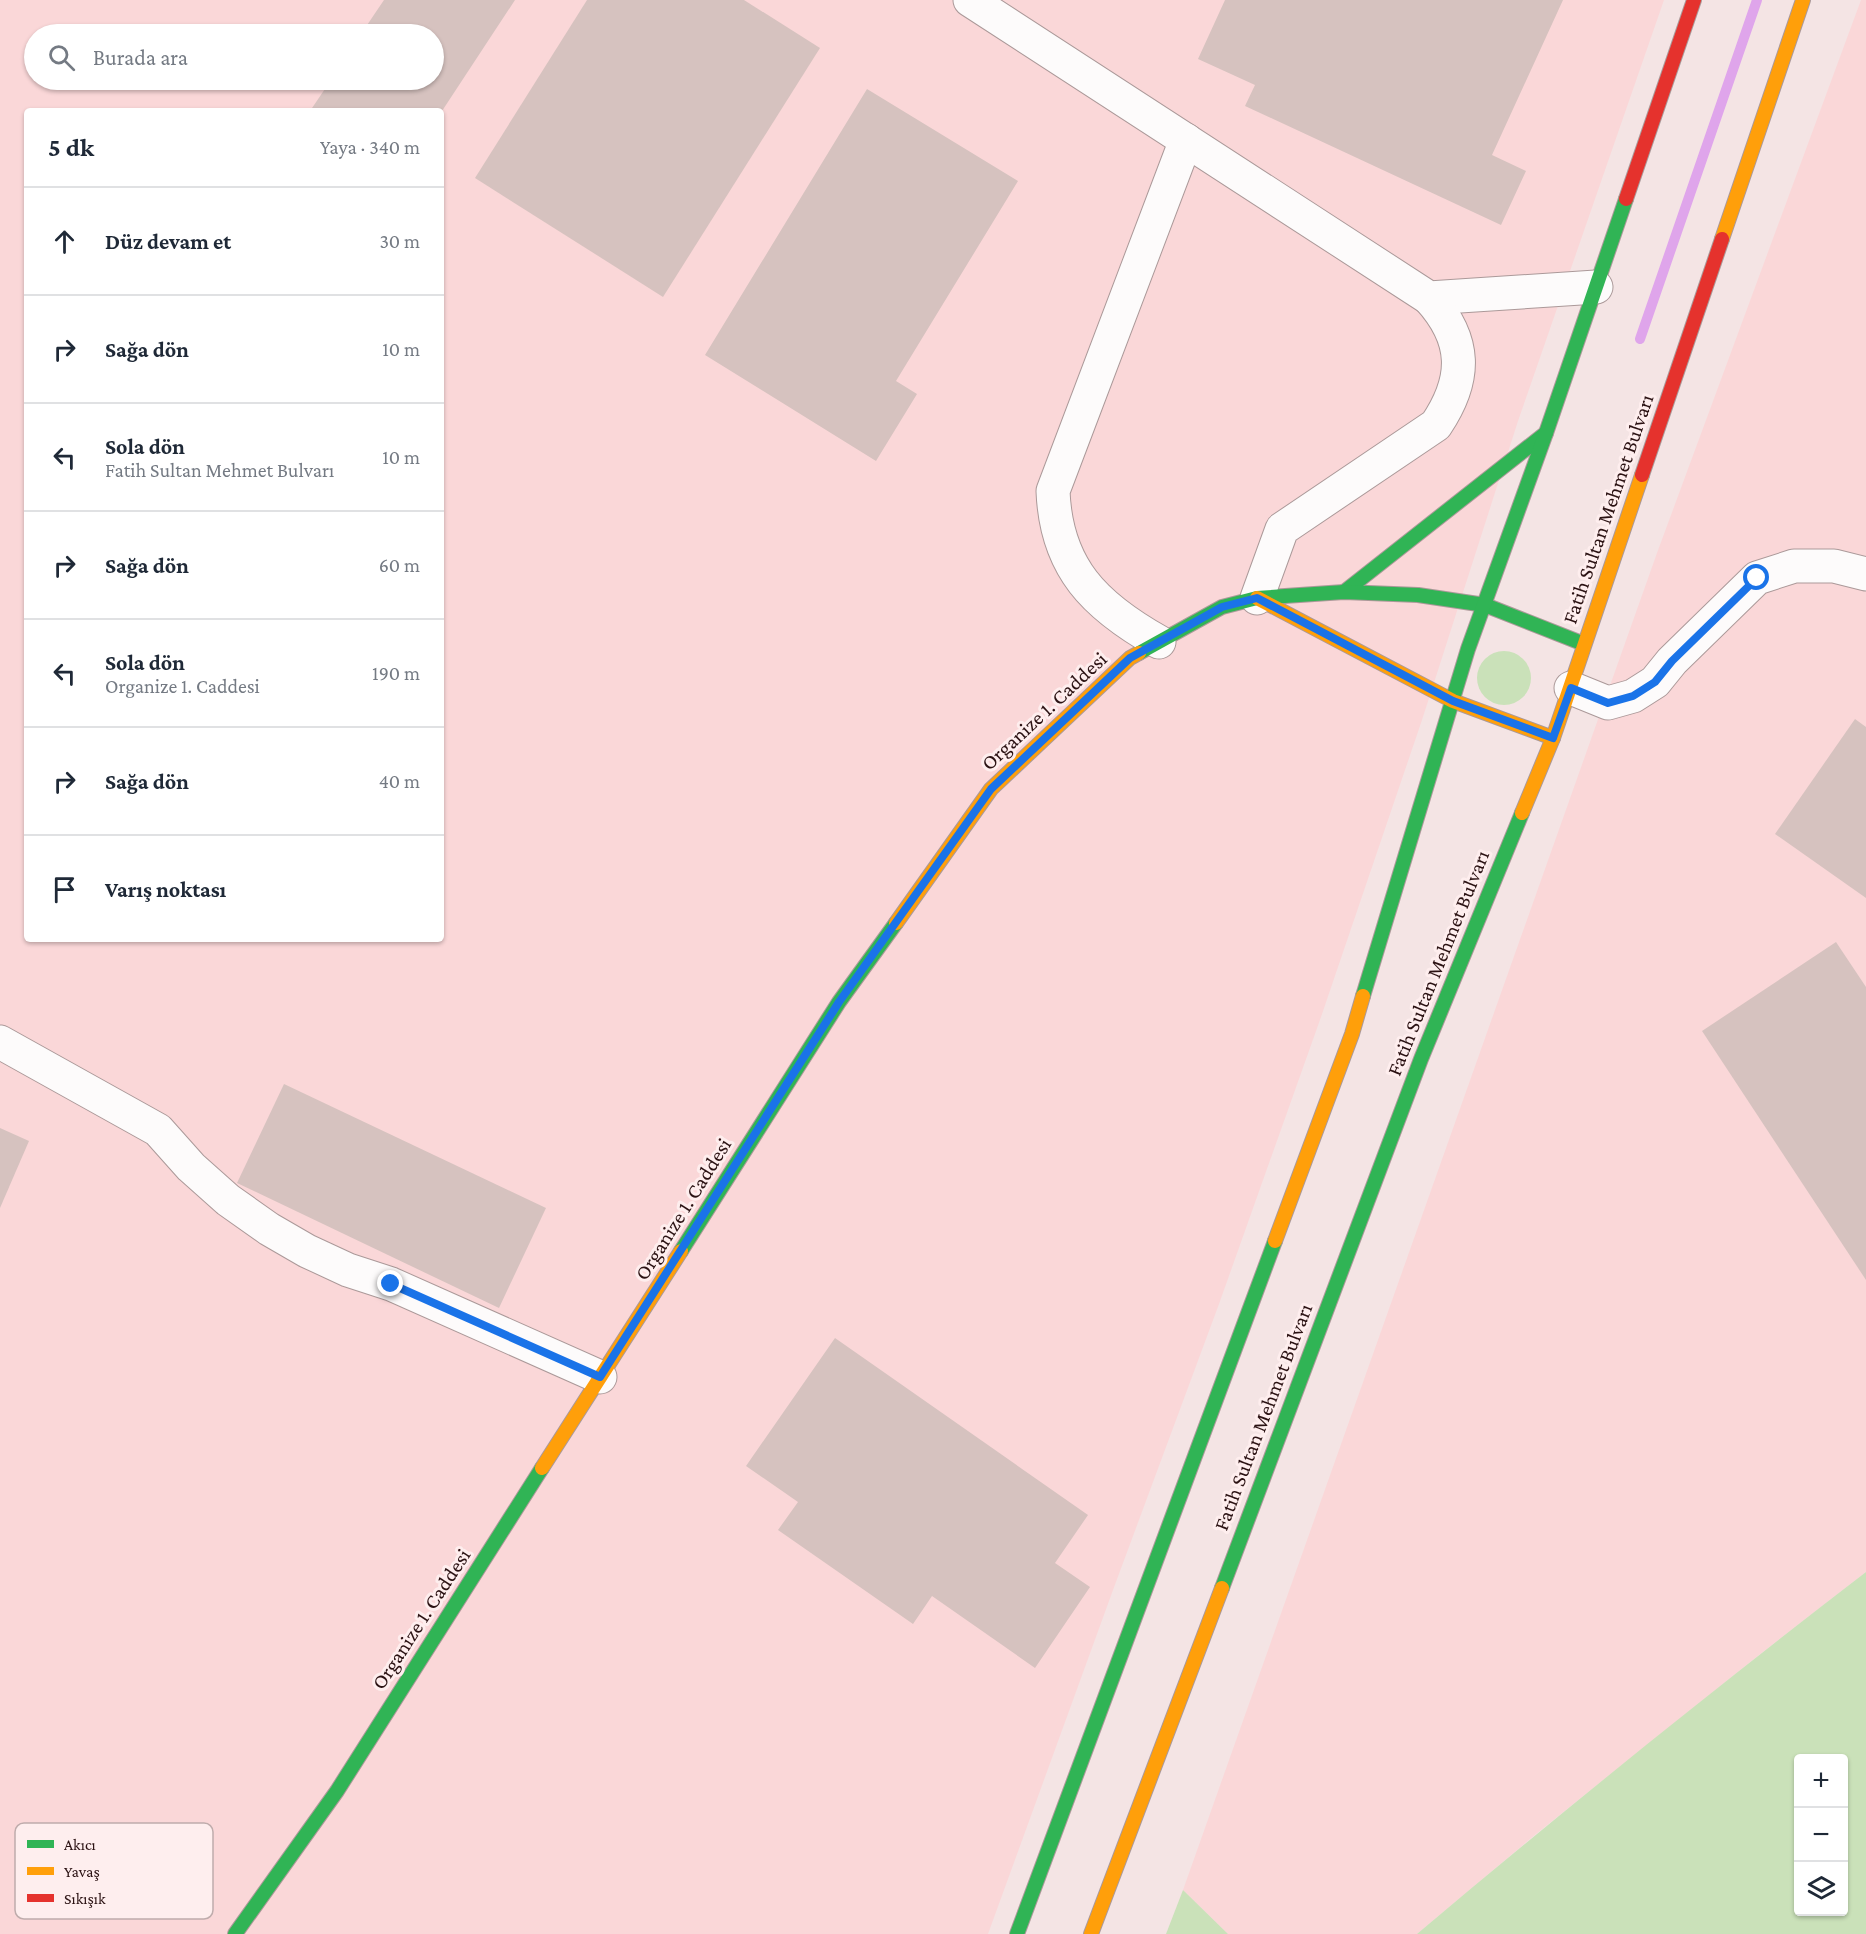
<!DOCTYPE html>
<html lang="tr">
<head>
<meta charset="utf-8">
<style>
	body { margin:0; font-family:"Crimson Pro",serif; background:#f2f2f3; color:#1f2937 }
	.controls { position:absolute; right:18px; bottom:18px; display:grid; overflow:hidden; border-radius:6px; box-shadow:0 2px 4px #0004 }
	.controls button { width:54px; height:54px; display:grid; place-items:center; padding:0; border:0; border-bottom:2px solid #e0e1e3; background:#fff; color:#1f2937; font:30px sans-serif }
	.stop { position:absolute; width:18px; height:18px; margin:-14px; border:4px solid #1a73e8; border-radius:50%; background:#fff }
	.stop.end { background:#1a73e8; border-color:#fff; box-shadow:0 2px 6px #0008 }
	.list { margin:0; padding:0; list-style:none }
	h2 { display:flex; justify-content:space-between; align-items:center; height:78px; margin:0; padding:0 24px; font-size:26px }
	h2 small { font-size:20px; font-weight:400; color:#747a83 }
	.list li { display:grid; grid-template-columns:39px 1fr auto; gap:18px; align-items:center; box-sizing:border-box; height:108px; padding:0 24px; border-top:2px solid #e0e1e3 }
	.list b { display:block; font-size:22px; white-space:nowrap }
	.list p { margin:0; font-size:20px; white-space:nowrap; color:#747a83 }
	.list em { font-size:20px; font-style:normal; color:#747a83 }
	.icon { flex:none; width:33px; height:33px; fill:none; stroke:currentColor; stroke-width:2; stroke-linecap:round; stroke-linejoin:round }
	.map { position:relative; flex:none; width:1866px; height:1934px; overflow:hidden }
	.search { position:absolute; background:#fff; box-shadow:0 2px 4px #0004; left:24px; top:24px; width:420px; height:66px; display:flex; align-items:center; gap:15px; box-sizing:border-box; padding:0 21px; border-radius:33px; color:#747a83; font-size:22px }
	.panel { position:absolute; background:#fff; box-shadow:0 2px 4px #0004; left:24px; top:108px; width:420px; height:834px; border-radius:6px }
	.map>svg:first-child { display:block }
</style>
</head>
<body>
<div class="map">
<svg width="1866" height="1934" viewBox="0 0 1866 1934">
	<rect width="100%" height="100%" fill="#f4e4e4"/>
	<g fill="#fad7d8" fill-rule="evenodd">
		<path d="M0 0H1664L1518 421 1422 720 1321 1017 1219 1304 1113 1590 988 1934H0ZM34 34H434V80H34ZM27 111H441V939H27Z"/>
		<polygon points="1861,0 1866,0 1866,1572 1759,1655 1536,1834 1417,1934 1228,1934 1183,1890 1657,553"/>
	</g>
	<g fill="#cae1b9" fill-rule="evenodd">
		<circle cx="1504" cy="678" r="27"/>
		<path d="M1866 1572V1934H1417C1564 1810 1714 1689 1866 1572ZM1844 1758V1912H1798V1758Z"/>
		<polygon points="1183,1890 1228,1934 1166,1934"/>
	</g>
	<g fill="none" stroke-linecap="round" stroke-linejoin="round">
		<polyline stroke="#dfa5eb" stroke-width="10" points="1640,339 1757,0"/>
	</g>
	<g fill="#d6c2bf">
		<polygon points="384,0 515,0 442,111 310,111 331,80 434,80 434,34 361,34"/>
		<polygon points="587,0 744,0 820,48 663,297 475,178"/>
		<polygon points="1225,0 1563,0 1492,155 1526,171 1501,225 1245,106 1255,85 1198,59"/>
		<polygon points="867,89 1018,181 896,381 917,394 876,461 705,355"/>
		<polygon points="1855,719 1866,727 1866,898 1775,834"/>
		<polygon points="1836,942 1866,987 1866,1280 1702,1031"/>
		<polygon points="284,1084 546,1208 499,1308 237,1183"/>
		<polygon points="0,1128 29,1141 0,1208"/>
		<polygon points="835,1338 1088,1515 1055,1563 1090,1587 1035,1668 932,1596 913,1624 778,1530 798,1502 746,1466"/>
	</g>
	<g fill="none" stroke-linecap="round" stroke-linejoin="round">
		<g stroke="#ab9999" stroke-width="35">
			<g id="street">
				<polyline points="970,0 1429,298 1596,287"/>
				<path d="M1257 598 1282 529 1436 425C1467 379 1467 340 1429 298"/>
				<path d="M1159 642C1095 606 1056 568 1053 491L1186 140"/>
				<polyline points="1571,688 1608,703 1633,696 1655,682 1672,661 1757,578 1794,566 1834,566 1866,574"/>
				<polyline points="0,1042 158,1130 191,1167 228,1200 269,1229 307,1251 348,1270 391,1284 600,1377"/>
			</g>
		</g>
		<g stroke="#ab9999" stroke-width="16">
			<g id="fast">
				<polyline points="1344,592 1546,433"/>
				<polyline points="1139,653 1222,607 1257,598 1344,592 1418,595 1485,605 1584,644"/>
				<polyline points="1363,996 1468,649 1546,433 1626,199"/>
				<polyline points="681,1251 839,1002 896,923"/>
				<polyline points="1222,1588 1421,1059 1522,813"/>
				<polyline points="235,1934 337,1791 542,1468"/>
				<polyline points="1017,1934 1275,1241"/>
			</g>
		</g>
		<g stroke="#ab9999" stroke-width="16">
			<g id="slow">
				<polyline points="1722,239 1803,0"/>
				<polyline points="1257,598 1453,701 1553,738"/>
				<polyline points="1522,813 1553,738 1642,475"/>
				<polyline points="896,923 991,789 1130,658 1139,653"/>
				<polyline points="1275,1241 1352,1034 1363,996"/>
				<polyline points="542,1468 681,1251"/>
				<polyline points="1091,1934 1222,1588"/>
			</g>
		</g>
		<g stroke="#ab9999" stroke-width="16">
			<g id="jam">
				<polyline points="1626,199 1694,0"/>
				<polyline points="1642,475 1722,239"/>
			</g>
		</g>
		<use href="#street" stroke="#fdfbfb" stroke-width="33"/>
		<use href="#fast" stroke="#30b455" stroke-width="14"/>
		<use href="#slow" stroke="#ff9f0a" stroke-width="14"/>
		<use href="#jam" stroke="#e5322d" stroke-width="14"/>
	</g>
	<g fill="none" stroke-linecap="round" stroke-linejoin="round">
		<polyline stroke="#1a73e8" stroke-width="8" points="391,1284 600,1377 839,1002 991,789 1130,658 1222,607 1257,598 1453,701 1553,738 1571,688 1608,703 1633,696 1655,682 1672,661 1757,578"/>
	</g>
	<g text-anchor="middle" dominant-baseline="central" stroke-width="6" stroke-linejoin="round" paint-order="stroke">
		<g font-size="21" fill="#2b1213" stroke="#feeeee">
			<text transform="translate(1608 509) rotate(-71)">Fatih Sultan Mehmet Bulvarı</text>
			<text transform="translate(1044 711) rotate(-43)">Organize 1. Caddesi</text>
			<text transform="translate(1438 963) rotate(-68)">Fatih Sultan Mehmet Bulvarı</text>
			<text transform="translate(683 1209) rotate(-58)">Organize 1. Caddesi</text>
			<text transform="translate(1263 1417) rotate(-69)">Fatih Sultan Mehmet Bulvarı</text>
			<text transform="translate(421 1619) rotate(-57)">Organize 1. Caddesi</text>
		</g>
	</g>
	<rect x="15" y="1823" width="198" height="96" rx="9" fill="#feeeee" stroke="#bfacac" stroke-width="1.5"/>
	<rect x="27" y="1840" width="27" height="8" fill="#30b455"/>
	<rect x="27" y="1867" width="27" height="8" fill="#ff9f0a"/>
	<rect x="27" y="1894" width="27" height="8" fill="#e5322d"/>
	<g font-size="16" fill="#2b1213">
		<text x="64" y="1850">Akıcı</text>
		<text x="64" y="1877">Yavaş</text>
		<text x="64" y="1904">Sıkışık</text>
	</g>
</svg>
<div class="controls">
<button>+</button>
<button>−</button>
<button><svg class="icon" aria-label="layers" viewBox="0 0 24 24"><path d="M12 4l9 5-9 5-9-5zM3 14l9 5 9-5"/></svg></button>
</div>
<div class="stop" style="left:1757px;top:578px"></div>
<div class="stop end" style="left:391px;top:1284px"></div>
<div class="search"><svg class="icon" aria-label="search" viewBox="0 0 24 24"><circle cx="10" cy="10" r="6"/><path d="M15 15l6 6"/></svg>Burada ara</div>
<section class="panel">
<h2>5 dk<small>Yaya · 340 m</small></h2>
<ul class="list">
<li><svg class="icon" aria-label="ahead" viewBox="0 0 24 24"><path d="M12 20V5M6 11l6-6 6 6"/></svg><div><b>Düz devam et</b></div><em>30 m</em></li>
<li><svg class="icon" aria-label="right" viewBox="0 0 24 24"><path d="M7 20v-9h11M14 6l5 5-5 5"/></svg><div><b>Sağa dön</b></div><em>10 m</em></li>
<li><svg class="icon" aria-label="left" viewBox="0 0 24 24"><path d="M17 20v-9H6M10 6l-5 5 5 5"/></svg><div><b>Sola dön</b><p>Fatih Sultan Mehmet Bulvarı</p></div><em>10 m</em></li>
<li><svg class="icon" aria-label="right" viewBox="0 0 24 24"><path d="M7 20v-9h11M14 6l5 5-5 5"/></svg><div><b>Sağa dön</b></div><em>60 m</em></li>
<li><svg class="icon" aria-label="left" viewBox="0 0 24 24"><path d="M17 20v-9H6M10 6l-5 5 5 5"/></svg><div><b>Sola dön</b><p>Organize 1. Caddesi</p></div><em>190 m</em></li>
<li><svg class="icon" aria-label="right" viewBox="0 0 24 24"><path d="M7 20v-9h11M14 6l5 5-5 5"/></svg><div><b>Sağa dön</b></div><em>40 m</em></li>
<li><svg class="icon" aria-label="arrive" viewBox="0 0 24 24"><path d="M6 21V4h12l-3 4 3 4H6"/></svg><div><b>Varış noktası</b></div></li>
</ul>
</section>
</div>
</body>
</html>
